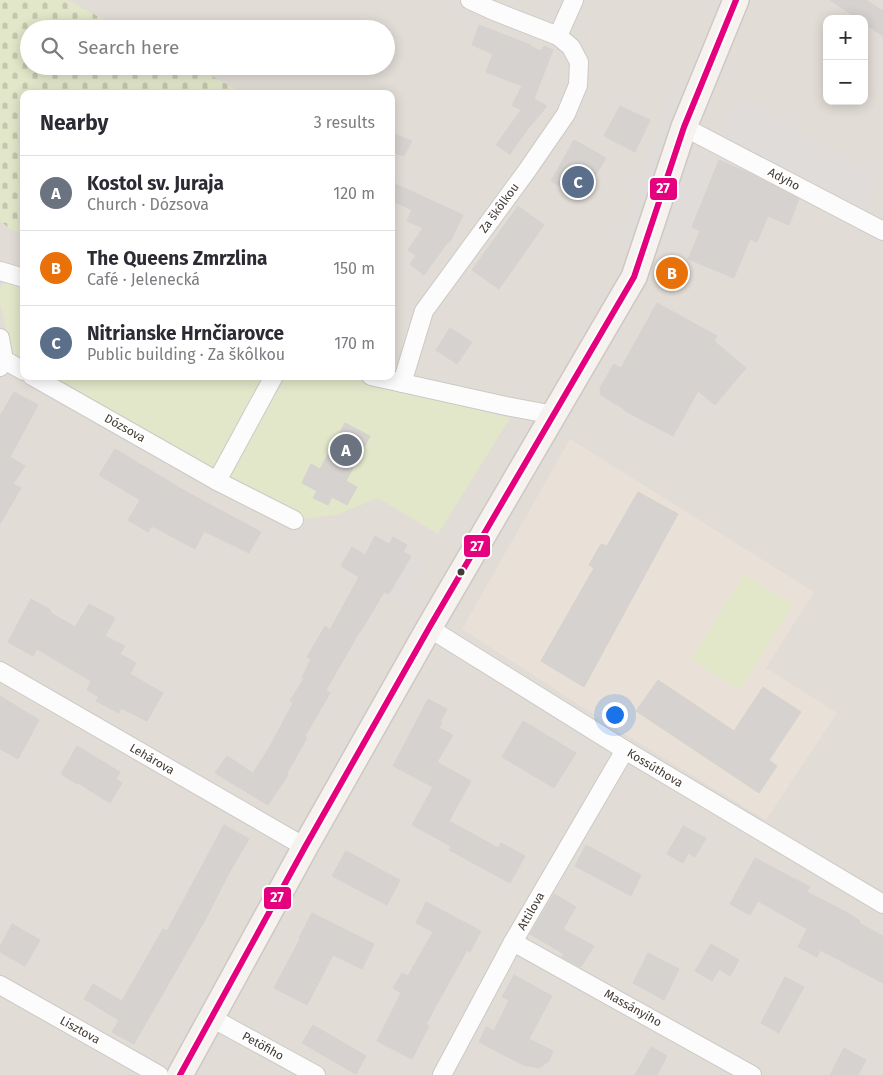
<!DOCTYPE html>
<html lang="en">
<head>
<meta charset="utf-8">
<style>
	body { margin:0; font-family:"Fira Sans",sans-serif; background:#f7f7f7; color:#2b2b33 }
	.controls { position:absolute; right:15px; top:15px; display:grid; overflow:hidden; border-radius:10px; box-shadow:0 2px 12px #0003 }
	.controls button { width:45px; height:45px; display:grid; place-items:center; padding:0; border:0; border-bottom:1px solid #e1e1e2; background:#fff; color:#2b2b33; font:25px sans-serif }
	.you { position:absolute; left:614px; top:714px; width:18px; height:18px; margin:-12px; border:4px solid #fff; border-radius:50%; background:#1a73e8; box-shadow:0 0 0 8px #1a73e833 }
	.badge { display:grid; place-items:center; width:32px; height:32px; border-radius:50%; background:#1a73e8; color:#fff; font-size:16px; font-weight:700 }
	.pin { position:absolute; translate:-50% -50%; border:2px solid #fff; box-shadow:0 1px 5px #0006 }
	.list { margin:0; padding:0; list-style:none }
	h2 { display:flex; justify-content:space-between; align-items:center; height:65px; margin:0; padding:0 20px; font-size:21px }
	h2 small { font-size:16px; font-weight:400; color:#7c7c81 }
	.list li { display:grid; grid-template-columns:32px 1fr auto; gap:15px; align-items:center; box-sizing:border-box; height:75px; padding:0 20px; border-top:1px solid #e1e1e2 }
	.list b { display:block; font-size:19px; white-space:nowrap }
	.list p { margin:0; font-size:16px; white-space:nowrap; color:#7c7c81 }
	.list em { font-size:16px; font-style:normal; color:#7c7c81 }
	.icon { flex:none; width:28px; height:28px; fill:none; stroke:currentColor; stroke-width:2; stroke-linecap:round; stroke-linejoin:round }
	.map { position:relative; flex:none; width:883px; height:1075px; overflow:hidden }
	.search { position:absolute; background:#fff; box-shadow:0 2px 12px #0003; left:20px; top:20px; width:375px; height:55px; display:flex; align-items:center; gap:12px; box-sizing:border-box; padding:0 18px; border-radius:28px; color:#7c7c81; font-size:19px }
	.panel { position:absolute; background:#fff; box-shadow:0 2px 12px #0003; left:20px; top:90px; width:375px; height:290px; border-radius:10px }
	.map>svg:first-child { display:block }
</style>
</head>
<body>
<div class="map">
<svg width="883" height="1075" viewBox="0 0 883 1075">
	<defs>
		<pattern id="cemetery-stones" width="16" height="16" patternUnits="userSpaceOnUse" patternTransform="scale(1.25)"><rect width="16" height="16" fill="#e2e7ca"/><path d="M2 7V4a2 2 0 0 1 4 0v3zM10 15v-3a2 2 0 0 1 4 0v3z" fill="#c3c7ae"/></pattern>
	</defs>
	<rect width="100%" height="100%" fill="#eeebe9"/>
	<path fill="#e2dcd6" fill-rule="evenodd" d="M0 0H883V1075H0ZM827 19H864V101H827ZM29 29H386V66H29ZM24 94H391V376H24Z"/>
	<polygon fill="#e9e0d8" points="570,439 814,592 766,668 837,713 766,820 621,732 462,629"/>
	<polygon fill="url(#cemetery-stones)" points="0,0 67,0 122,29 29,29 29,66 193,66 245,94 24,94 24,235 10,229 0,221"/>
	<g fill="#e2e7ca">
		<polygon points="4,282 24,287 24,373 16,369 0,304 0,289"/>
		<polygon points="30,376 343,376 510,418 438,534 378,498 336,515 294,520"/>
		<polygon points="744,575 793,605 740,690 691,660"/>
	</g>
	<g fill="#e0dcda">
		<polygon points="670,94 682,98 629,250 621,235"/>
		<polygon points="742,97 878,179 859,219 713,142"/>
		<polygon points="692,150 715,159 686,243 675,239 667,258 654,253"/>
		<polygon points="411,556 422,563 398,602 389,594"/>
	</g>
	<g fill="#d6d2d0" stroke="#d6d2cf">
		<polygon points="830,0 866,0 883,11 883,36 864,23 864,19 858,19"/>
		<polygon points="479,25 531,45 530,46 541,51 544,46 553,50 534,99 547,106 527,130 510,154 496,145 521,110 512,105 522,86 486,72 493,54 472,45"/>
		<polygon points="620,106 650,120 635,152 604,136"/>
		<polygon points="391,133 412,141 404,156 391,152"/>
		<polygon points="574,140 606,158 581,199 551,181"/>
		<polygon points="719,160 753,175 799,199 789,225 768,216 757,242 750,239 734,278 688,259 700,231 692,227"/>
		<polygon points="391,182 463,215 450,242 448,242 424,275 410,264 416,256 408,250 423,228 407,221 412,210 391,200"/>
		<polygon points="518,206 544,225 499,289 472,270"/>
		<polygon points="657,303 717,336 714,341 746,368 715,405 698,391 673,436 625,411 624,409 601,395 600,388 614,364 621,368"/>
		<polygon points="450,328 472,342 457,364 436,350"/>
		<polygon points="14,392 38,405 10,457 25,466 13,484 21,488 0,524 0,416"/>
		<polygon points="345,423 370,436 346,481 357,487 347,505 332,497 328,505 313,498 317,491 302,483 311,464 320,469"/>
		<polygon points="115,449 185,491 261,532 249,553 204,531 195,549 152,526 148,532 128,520 140,500 99,475"/>
		<polygon points="638,492 678,514 584,687 541,661 594,568 589,565 601,544 607,546"/>
		<polygon points="375,536 389,544 393,537 407,545 403,552 411,556 389,594 384,592 361,631 360,631 326,690 330,693 305,736 307,738 286,775 288,775 268,805 215,773 227,756 253,773 269,748 293,703 290,701 304,678 302,677 311,659 307,657 325,626 330,630 359,577 341,566 352,547 365,555"/>
		<polygon points="31,599 49,609 51,613 75,627 89,604 115,618 105,636 125,646 120,654 136,663 130,674 163,693 147,721 121,708 119,713 96,701 99,697 87,690 91,681 37,649 33,656 8,642"/>
		<polygon points="658,680 734,731 763,687 801,712 769,760 777,766 759,793 636,711"/>
		<polygon points="0,696 39,720 18,759 0,749"/>
		<polygon points="428,699 447,709 440,722 442,723 439,728 453,735 437,762 471,781 449,821 498,848 501,843 525,856 510,883 449,850 451,846 412,825 433,787 393,766"/>
		<polygon points="523,721 576,753 554,788 502,757"/>
		<polygon points="77,746 120,772 116,779 122,783 110,803 78,783 77,784 61,774"/>
		<polygon points="224,825 249,839 230,871 204,922 134,1044 112,1032 119,1020 84,999 93,984 122,1001 163,929 167,931"/>
		<polygon points="683,826 706,838 695,857 688,853 683,863 667,854"/>
		<polygon points="586,845 641,875 631,896 575,866"/>
		<polygon points="346,851 400,880 387,905 332,876"/>
		<polygon points="755,858 810,887 807,892 848,913 860,921 859,923 883,936 883,983 820,950 817,957 798,947 807,929 758,901 750,915 730,904"/>
		<polygon points="554,894 576,907 563,929 594,946 581,967 562,957 564,954 530,934"/>
		<polygon points="426,902 481,931 470,952 467,950 426,1024 429,1026 412,1059 377,1041 401,993 393,988 402,973 408,976 433,932 416,923"/>
		<polygon points="312,913 374,944 362,969 333,955 307,1005 274,988 300,939 299,938"/>
		<polygon points="12,924 40,940 25,966 0,952 0,947"/>
		<polygon points="711,944 739,960 730,976 719,969 712,981 695,971"/>
		<polygon points="648,953 679,969 664,1000 633,983"/>
		<polygon points="514,975 552,996 529,1039 553,1051 549,1061 539,1068 523,1065 479,1042 486,1027 494,1031 509,1000 502,997"/>
		<polygon points="785,977 804,987 779,1033 761,1023"/>
		<polygon points="313,1025 366,1056 356,1074 302,1043"/>
		<polygon points="651,1047 667,1056 657,1075 635,1075"/>
		<polygon points="844,1048 866,1060 858,1075 830,1075"/>
	</g>
	<g fill="none" stroke-linecap="round" stroke-linejoin="round">
		<g stroke="#ccc9c6" stroke-width="20">
			<g id="street">
				<polyline points="558,36 574,0"/>
				<polyline points="684,127 883,231"/>
				<polyline points="0,271 24,278"/>
				<polyline points="0,338 4,360 0,367"/>
				<polyline points="4,360 24,371"/>
				<polyline points="32,376 217,481 294,520"/>
				<polyline points="371,376 506,406 554,415"/>
				<polyline points="402,383 424,311 526,172 566,114 578,85 579,62 571,47 558,36 494,11 470,0"/>
				<polyline points="217,481 274,376"/>
				<polyline points="429,628 625,750 883,904"/>
				<polyline points="0,671 305,847"/>
				<polyline points="513,942 752,1075"/>
				<polyline points="0,985 159,1075"/>
				<polyline points="210,1017 316,1075"/>
				<polyline points="442,1075 513,942 625,750"/>
			</g>
		</g>
		<g stroke="#cec8c2" stroke-width="28">
			<polyline id="secondary" points="180,1075 305,847 429,628 634,277 684,127 736,0"/>
		</g>
		<use href="#street" stroke="#fcfcfc" stroke-width="18"/>
		<use href="#secondary" stroke="#f5f2ef" stroke-width="25"/>
		<g stroke="#fff" stroke-width="10">
			<polyline id="bus-1" points="180,1075 305,847 429,628 634,277 684,127 736,0"/>
		</g>
		<use href="#bus-1" stroke="#e5007d" stroke-width="6"/>
	</g>
	<circle fill="#443b35" stroke="#fff" stroke-width="2" cx="461" cy="572" r="4.5"/>
	<g text-anchor="middle" dominant-baseline="central" stroke-width="4" stroke-linejoin="round" paint-order="stroke">
		<g font-size="12" fill="#443b35" stroke="#fff">
			<text transform="translate(784 179) rotate(28)">Adyho</text>
			<text transform="translate(499 208) rotate(-54)">Za škôlkou</text>
			<text transform="translate(125 428) rotate(29)">Dózsova</text>
			<text transform="translate(152 759) rotate(30)">Lehárova</text>
			<text transform="translate(655 768) rotate(31)">Kossúthova</text>
			<text transform="translate(531 911) rotate(-60)">Attilova</text>
			<text transform="translate(633 1008) rotate(29)">Massányiho</text>
			<text transform="translate(80 1030) rotate(29)">Lisztova</text>
			<text transform="translate(263 1046) rotate(29)">Petöfiho</text>
		</g>
	</g>
	<g stroke="#fff" stroke-width="2">
		<rect x="649" y="177" width="29" height="24" rx="5" fill="#e5007d"/>
		<rect x="463" y="534" width="28" height="24" rx="5" fill="#e5007d"/>
		<rect x="263" y="886" width="29" height="24" rx="5" fill="#e5007d"/>
	</g>
	<g font-size="14" text-anchor="middle" font-weight="bold" fill="#fff">
		<text x="663" y="193">27</text>
		<text x="477" y="551">27</text>
		<text x="277" y="902">27</text>
	</g>
</svg>
<div class="controls">
<button>+</button>
<button>−</button>
</div>
<div class="you"></div>
<div class="pin badge" style="left:346px;top:450px;background:#6b7280">A</div>
<div class="pin badge" style="left:672px;top:273px;background:#e8710a">B</div>
<div class="pin badge" style="left:578px;top:182px;background:#5c6f8a">C</div>
<div class="search"><svg class="icon" aria-label="search" viewBox="0 0 24 24"><circle cx="10" cy="10" r="6"/><path d="M15 15l6 6"/></svg>Search here</div>
<section class="panel">
<h2>Nearby<small>3 results</small></h2>
<ul class="list">
<li><span class="badge" style="background:#6b7280">A</span><div><b>Kostol sv. Juraja</b><p>Church · Dózsova</p></div><em>120 m</em></li>
<li><span class="badge" style="background:#e8710a">B</span><div><b>The Queens Zmrzlina</b><p>Café · Jelenecká</p></div><em>150 m</em></li>
<li><span class="badge" style="background:#5c6f8a">C</span><div><b>Nitrianske Hrnčiarovce</b><p>Public building · Za škôlkou</p></div><em>170 m</em></li>
</ul>
</section>
</div>
</body>
</html>
